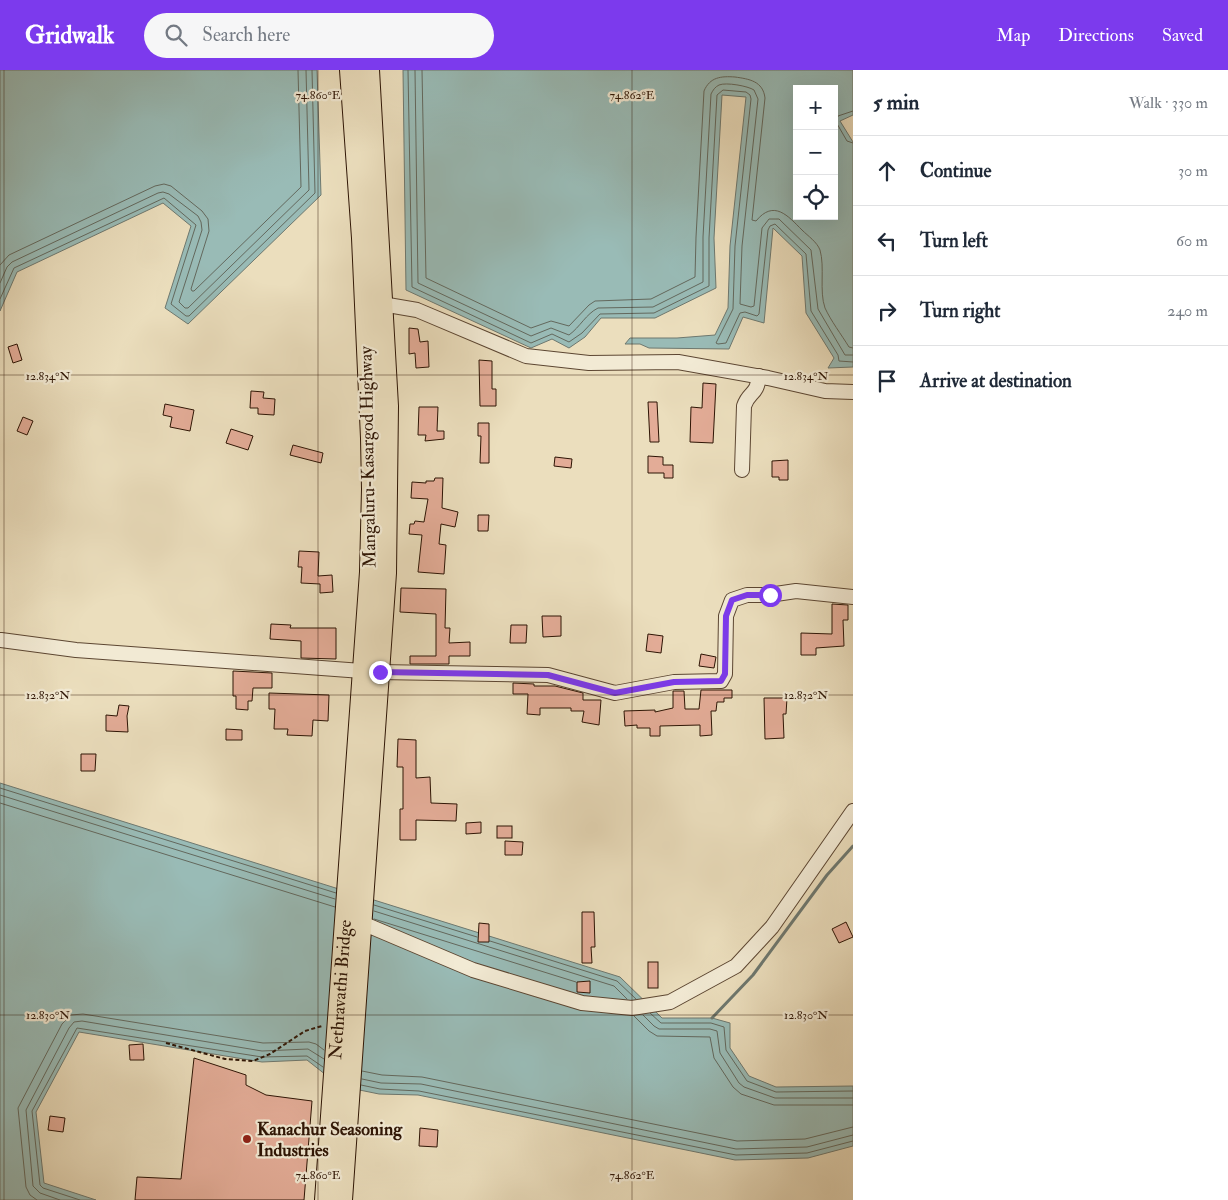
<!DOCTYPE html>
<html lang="en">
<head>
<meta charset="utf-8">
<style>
	body { margin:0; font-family:"IM FELL Double Pica",serif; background:#f6f6f7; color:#1f2937 }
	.controls { position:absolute; right:15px; top:15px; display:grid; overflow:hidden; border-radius:0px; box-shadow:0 5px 20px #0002 }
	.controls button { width:45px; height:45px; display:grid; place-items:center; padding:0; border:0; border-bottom:1px solid #e0e1e3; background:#fff; color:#1f2937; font:25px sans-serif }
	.stop { position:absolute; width:15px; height:15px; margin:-11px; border:4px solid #7c3aed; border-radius:50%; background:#fff }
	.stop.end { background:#7c3aed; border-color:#fff; box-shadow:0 1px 5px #0008 }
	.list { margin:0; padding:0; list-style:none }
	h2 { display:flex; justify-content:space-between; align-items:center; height:65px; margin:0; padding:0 20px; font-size:21px }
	h2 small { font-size:16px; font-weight:400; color:#747a83 }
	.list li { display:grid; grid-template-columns:32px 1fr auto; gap:15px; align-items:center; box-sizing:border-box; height:70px; padding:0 20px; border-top:1px solid #e0e1e3 }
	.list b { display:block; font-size:19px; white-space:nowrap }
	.list em { font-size:16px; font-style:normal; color:#747a83 }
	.icon { flex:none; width:28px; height:28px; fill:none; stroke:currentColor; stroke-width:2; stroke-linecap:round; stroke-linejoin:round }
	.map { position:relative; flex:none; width:853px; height:1130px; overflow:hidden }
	header { display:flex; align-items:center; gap:30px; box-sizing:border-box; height:70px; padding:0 25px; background:#7c3aed; color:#fff }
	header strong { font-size:24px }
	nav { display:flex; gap:28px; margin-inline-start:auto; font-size:18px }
	.search { width:350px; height:45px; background:#f6f6f7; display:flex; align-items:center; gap:12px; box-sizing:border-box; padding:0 18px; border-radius:28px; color:#747a83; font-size:19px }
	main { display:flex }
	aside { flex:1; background:#fff }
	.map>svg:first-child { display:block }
</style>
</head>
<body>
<header>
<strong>Gridwalk</strong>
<div class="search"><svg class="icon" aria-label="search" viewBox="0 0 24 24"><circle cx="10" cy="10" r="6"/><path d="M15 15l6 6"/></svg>Search here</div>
<nav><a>Map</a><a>Directions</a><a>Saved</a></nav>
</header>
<main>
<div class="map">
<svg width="853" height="1130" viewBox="0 0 853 1130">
	<rect width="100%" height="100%" fill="#ebdebd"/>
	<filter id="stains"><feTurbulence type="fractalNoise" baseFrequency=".004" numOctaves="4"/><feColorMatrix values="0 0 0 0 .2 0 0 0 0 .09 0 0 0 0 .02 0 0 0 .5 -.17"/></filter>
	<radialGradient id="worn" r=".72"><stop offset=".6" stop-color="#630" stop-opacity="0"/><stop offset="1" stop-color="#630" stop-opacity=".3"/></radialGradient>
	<g fill="#99bbb6" stroke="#6e786f" fill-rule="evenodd">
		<polygon points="0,0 317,0 321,125 188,254 165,238 191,156 163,133 17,202 0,241"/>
		<path d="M403 0H853V45L840 51 853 72V297L828 298 834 288 806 243 802 186 773 158 764 253 743 247 729 279 649 278 640 274H625L630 268H677L715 265 728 238 730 176 746 27 722 25 714 168 716 218 655 248H601L585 267 569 278 552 269 531 278 406 220ZM797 19H834V146H797Z"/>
		<polygon points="0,713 620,907 662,948 712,948 730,953 730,978 749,1006 776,1017 853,1016 853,1076 808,1088 735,1090 418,1025 379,1024 340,1016 307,990 262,992 79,962 36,1042 44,1113 96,1130 0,1130"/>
	</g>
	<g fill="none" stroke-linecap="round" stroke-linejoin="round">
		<g stroke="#63685d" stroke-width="1">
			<polyline points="408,0 412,217 531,273 552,264 569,272 582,263 600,244 654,243 709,216 709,168 717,25 723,20 746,22 750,25 751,29 735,176 733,239 716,273 718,274 726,273 740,243 745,242 757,246 759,244 768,160 770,156 775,154 806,184 811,241 838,285 839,291 853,292"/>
			<path d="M415 0 418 213 531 266 551 258 569 265C580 257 586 244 598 238L653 237 703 212V167L711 24C713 20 715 17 719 15 726 12 748 16 754 20L758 29 742 176 740 234 751 237 754 236 762 158 769 149H779L811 180 818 239 845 285H853"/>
			<path d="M422 0 426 208 531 258 551 251 569 256 589 235 595 231 651 229 695 207 696 167 704 21C710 7 721 6 735 7 749 9 763 11 765 28L752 150 756 151C774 129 788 146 802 160 808 166 817 172 820 180 825 197 819 221 825 238 831 251 841 264 849 277L853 278"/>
			<polyline points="853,41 838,46 836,52 847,71 853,73"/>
			<polyline points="0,195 9,185 155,116 164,114 171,116 202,141 208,149 209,161 191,219 192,221 194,221 301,117 298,0"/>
			<polyline points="0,213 7,197 12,192 158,123 163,122 169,124 198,146 201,152 202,160 179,232 185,238 188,238 309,120 306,0"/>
			<polyline points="0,229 14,198 164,128 196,155 171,234 186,246 189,246 315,123 312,0"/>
			<polyline points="0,718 336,823"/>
			<polyline points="0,725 335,829"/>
			<polyline points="0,733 335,837"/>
			<polyline points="374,835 477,867"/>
			<polyline points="374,841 614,916 627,929"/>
			<polyline points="374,849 576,912"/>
			<polyline points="490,871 617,911 636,929"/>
			<polyline points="650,943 661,953 711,953 724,957 726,980 747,1011 776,1022 853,1021"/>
			<polyline points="643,945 654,956 659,959 710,959 717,961 720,983 739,1013 744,1017 775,1028 853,1028"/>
			<polyline points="634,946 649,961 657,966 710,967 714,988 733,1017 741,1024 774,1035 853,1035"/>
			<polyline points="362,1001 382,1005 422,1007 737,1071 805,1069 853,1057"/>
			<polyline points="362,1009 381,1013 421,1014 736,1079 807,1077 853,1065"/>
			<polyline points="361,1015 380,1019 419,1021 736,1085 807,1083 853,1071"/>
			<polyline points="37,1130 30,1125 26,1117 18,1038 62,954 71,945 83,944 263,973 309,972 316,974 324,980"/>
			<polyline points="60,1130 40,1123 33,1116 26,1040 69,958 74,952 82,951 262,981 308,979 324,989"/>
			<polyline points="80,1130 43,1118 40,1115 32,1041 77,958 262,987 307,986 323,997"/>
		</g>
		<polyline stroke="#6e786f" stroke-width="3" points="712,948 753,905 827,805 853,776"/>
	</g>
	<g fill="#e3ac97" stroke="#2d1404">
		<polygon points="409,258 418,259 420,272 428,271 429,297 416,298 415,283 409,284"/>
		<polygon points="17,274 22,290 13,293 8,277"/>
		<polygon points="479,290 492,291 492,319 496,319 496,336 480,336"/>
		<polygon points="703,313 716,314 713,373 690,372 691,337 702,338"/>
		<polygon points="251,321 264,322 263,328 275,329 274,345 258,344 258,338 250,338"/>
		<polygon points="648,332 657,332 659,372 650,372"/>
		<polygon points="165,334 194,340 190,361 170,357 172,347 163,345"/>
		<polygon points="419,337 438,337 437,361 444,361 444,369 425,371 426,365 418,365"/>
		<polygon points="23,347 33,351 27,365 17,361"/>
		<polygon points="478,353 489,353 489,393 480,393 481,366 478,366"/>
		<polygon points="231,359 253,366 248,380 226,373"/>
		<polygon points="293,375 323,383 321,393 290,385"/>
		<polygon points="648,386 663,387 663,395 673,395 673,408 664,408 664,403 648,403"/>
		<polygon points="555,387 572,389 571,398 554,396"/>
		<polygon points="788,390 788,410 779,410 779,407 772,407 772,391"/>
		<polygon points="435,408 443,408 442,438 458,442 455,457 441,454 439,474 446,475 444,504 418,502 422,465 409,464 410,454 414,454 415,451 424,452 428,429 411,428 412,412 426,413 426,411 434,411"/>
		<polygon points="478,445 489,445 488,461 478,461"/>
		<polygon points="299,481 319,482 318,506 332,505 333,522 320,523 320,514 301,513 302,497 298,497"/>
		<polygon points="401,518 446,519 445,558 450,558 449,573 470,572 470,586 449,586 449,594 410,594 410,586 436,586 436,544 400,542"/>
		<polygon points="832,534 848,535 848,550 843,550 844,576 816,578 816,585 801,585 801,563 832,564"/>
		<polygon points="542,546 561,546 561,566 543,567"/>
		<polygon points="271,554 291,555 290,558 336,558 336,589 301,588 301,571 270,569"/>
		<polygon points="511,555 527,555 526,573 510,573"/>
		<polygon points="648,564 663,566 661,583 646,581"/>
		<polygon points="701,584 716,587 714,598 699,596"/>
		<polygon points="233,601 272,603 272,618 253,618 252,631 248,631 248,640 236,639 236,626 233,626"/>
		<polygon points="513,613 534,614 534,616 555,616 583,623 583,630 601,630 599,655 582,652 584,641 571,641 571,638 540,638 540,645 527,644 528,624 513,624"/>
		<polygon points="701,620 732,620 732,628 724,628 724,632 717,632 716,641 711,641 712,665 700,666 700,655 660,656 660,666 650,666 650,658 637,658 637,655 625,656 624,641 655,640 655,642 673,638 673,621 684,621 685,639 699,639"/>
		<polygon points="269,623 329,625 328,651 313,650 312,666 287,665 288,659 274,659 275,639 269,639"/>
		<polygon points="764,628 787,628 786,644 783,644 784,668 765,669"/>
		<polygon points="119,635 129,636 127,646 128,662 106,661 106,645 117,646"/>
		<polygon points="226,659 242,660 242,670 226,670"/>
		<polygon points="398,669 416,670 416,708 430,707 431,733 457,734 456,751 416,750 416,770 400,770 400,739 403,739 403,697 397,697"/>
		<polygon points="81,684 96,684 95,701 81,701"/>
		<polygon points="481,752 481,763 466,764 466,753"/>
		<rect x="497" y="756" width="15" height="12"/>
		<polygon points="505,771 523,772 522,785 505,785"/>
		<polygon points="582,842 594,842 595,877 591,877 592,893 582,893"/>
		<polygon points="846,852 853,867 839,873 832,859"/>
		<polygon points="479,853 489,854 489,872 478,872"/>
		<rect x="648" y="892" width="10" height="26"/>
		<polygon points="590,911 590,923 577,922 577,912"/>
		<polygon points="143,974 144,990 130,990 129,975"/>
		<polygon points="194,988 246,1005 246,1015 266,1025 312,1031 304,1130 135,1130 137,1107 181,1109"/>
		<polygon points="50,1046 65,1048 63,1062 48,1060"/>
		<polygon points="420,1058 438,1060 437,1077 419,1076"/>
	</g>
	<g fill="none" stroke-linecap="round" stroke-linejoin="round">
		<g stroke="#5c4632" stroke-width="16">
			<g id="minor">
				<polyline points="382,234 417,240 526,286 589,293 678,292 768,308 825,321 853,322"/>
				<path d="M742 400 744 336C749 321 757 326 759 306"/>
				<polyline points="1,570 76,580 362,601"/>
				<polyline points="379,602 548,605 615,623 674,612 721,611 725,604 726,546 732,530 747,525 769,525 796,521 853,527"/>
				<polyline points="362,853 473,900 582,933 632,938 670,932 736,896 772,857 853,741"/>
			</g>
		</g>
		<g stroke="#2d1404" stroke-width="22">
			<g id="highway">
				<path id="s1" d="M325 1130 370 502 372 419 371 368 362 168 350 0"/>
				<polyline points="342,1130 386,503 388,336 369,0"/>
			</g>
		</g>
		<polyline stroke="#2d1404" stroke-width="2" stroke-dasharray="4 2.5" stroke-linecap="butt" points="166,973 225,989 253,991 270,984 305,961 322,956"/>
		<use href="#minor" stroke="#f2ead4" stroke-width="14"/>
		<use href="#highway" stroke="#ebdebd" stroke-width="20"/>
	</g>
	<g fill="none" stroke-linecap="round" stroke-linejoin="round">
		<polyline stroke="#7c3aed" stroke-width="6" points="380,602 548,605 615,623 674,612 721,611 725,604 726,546 732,530 747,525 770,525"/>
	</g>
	<path fill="none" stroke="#2d1404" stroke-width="1" stroke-opacity="0.45" d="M4 0V1130M318 0V1130M632 0V1130M0 305H853M0 625H853M0 945H853"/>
	<circle fill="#8f2418" stroke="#f2ead4" stroke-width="2" cx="247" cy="1069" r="5"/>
	<g text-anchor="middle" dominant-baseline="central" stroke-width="4.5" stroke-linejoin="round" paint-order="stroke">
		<g font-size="18" fill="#2d1404" stroke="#f2ead4">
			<text transform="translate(368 387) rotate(-91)">Mangaluru-Kasargod Highway</text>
			<text stroke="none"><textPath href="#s1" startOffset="211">Nethravathi Bridge</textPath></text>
		</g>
		<g font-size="18" font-weight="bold" fill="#2d1404" stroke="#f2ead4" text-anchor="start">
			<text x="257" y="1059">Kanachur Seasoning<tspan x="257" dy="21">Industries</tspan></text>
		</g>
	</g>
	<g font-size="12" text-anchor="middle" fill="#2d1404" stroke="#f2ead4" stroke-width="4.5" stroke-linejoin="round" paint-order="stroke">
		<text x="318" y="29">74.860°E</text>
		<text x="632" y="29">74.862°E</text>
		<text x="48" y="310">12.834°N</text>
		<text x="806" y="310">12.834°N</text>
		<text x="48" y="629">12.832°N</text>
		<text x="806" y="629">12.832°N</text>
		<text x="48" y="949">12.830°N</text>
		<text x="806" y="949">12.830°N</text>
		<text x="318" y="1109">74.860°E</text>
		<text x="632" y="1109">74.862°E</text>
	</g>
	<rect width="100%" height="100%" filter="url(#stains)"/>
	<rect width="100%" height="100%" fill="url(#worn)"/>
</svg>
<div class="controls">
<button>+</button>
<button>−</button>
<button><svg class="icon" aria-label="locate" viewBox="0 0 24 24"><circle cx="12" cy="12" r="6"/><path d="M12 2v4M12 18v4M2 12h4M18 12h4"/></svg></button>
</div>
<div class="stop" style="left:770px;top:525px"></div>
<div class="stop end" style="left:380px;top:602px"></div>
</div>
<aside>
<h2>5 min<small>Walk · 330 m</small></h2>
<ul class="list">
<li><svg class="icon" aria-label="ahead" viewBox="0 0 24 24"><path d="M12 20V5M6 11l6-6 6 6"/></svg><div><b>Continue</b></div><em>30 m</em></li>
<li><svg class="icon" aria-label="left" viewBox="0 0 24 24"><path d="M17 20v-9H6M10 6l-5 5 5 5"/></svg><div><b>Turn left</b></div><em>60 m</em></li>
<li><svg class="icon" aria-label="right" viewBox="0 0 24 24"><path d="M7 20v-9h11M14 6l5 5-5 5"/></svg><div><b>Turn right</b></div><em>240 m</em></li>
<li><svg class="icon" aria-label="arrive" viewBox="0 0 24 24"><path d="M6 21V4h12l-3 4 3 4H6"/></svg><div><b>Arrive at destination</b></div></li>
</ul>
</aside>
</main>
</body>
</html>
